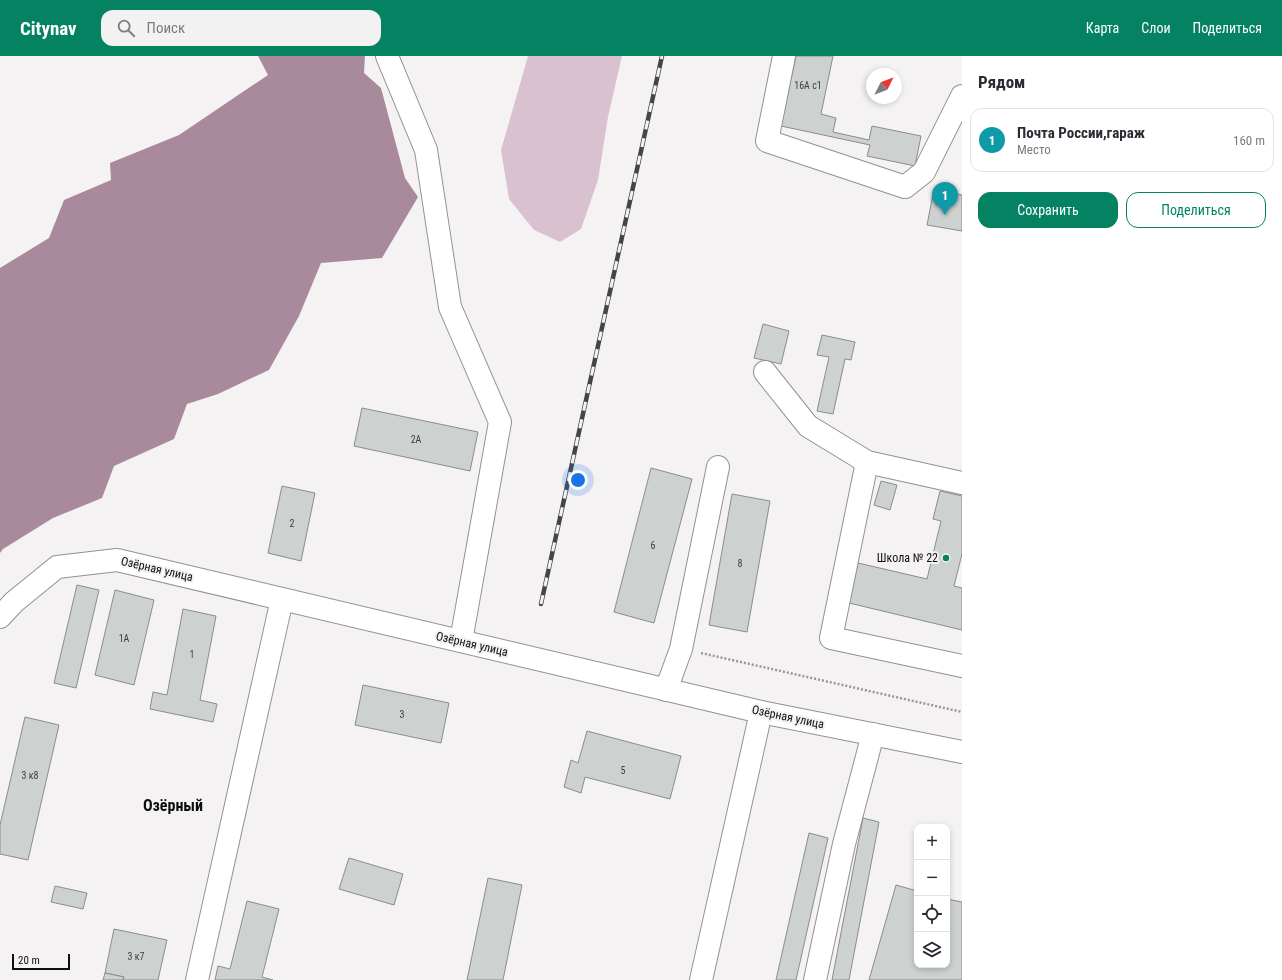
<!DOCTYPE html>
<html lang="ru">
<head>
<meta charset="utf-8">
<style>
	body { margin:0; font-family:"Roboto Condensed",sans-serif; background:#f2f2f3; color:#2b2b33 }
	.controls { position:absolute; right:12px; bottom:12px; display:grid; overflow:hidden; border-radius:8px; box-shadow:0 2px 6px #0003 }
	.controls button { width:36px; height:36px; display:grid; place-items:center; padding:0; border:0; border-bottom:1px solid #e1e1e2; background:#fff; color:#2b2b33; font:20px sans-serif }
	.compass { position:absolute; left:866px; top:12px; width:36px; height:36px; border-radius:50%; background:#fff; box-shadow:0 2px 6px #0003; rotate:48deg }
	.scale { position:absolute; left:12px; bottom:10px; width:58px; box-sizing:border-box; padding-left:4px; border:2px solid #0f0e0e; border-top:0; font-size:11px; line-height:14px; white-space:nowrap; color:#0f0e0e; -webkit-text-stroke:3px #f5f2f4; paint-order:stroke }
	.you { position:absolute; left:578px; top:424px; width:14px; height:14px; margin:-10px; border:3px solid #fff; border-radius:50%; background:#1a73e8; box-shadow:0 0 0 6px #1a73e833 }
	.badge { display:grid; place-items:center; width:26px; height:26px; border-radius:50%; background:#048262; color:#fff; font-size:13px; font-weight:700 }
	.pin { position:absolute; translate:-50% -33px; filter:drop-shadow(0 1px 2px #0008) }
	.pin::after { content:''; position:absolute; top:21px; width:14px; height:12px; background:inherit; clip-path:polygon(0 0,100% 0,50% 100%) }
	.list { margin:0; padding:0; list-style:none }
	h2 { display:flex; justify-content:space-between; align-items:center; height:52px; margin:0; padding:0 16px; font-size:17px }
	h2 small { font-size:13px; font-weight:400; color:#7c7c81 }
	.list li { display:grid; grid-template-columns:26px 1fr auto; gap:12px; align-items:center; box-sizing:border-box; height:64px; margin:0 8px 8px; padding:0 8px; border:1px solid #e1e1e2; border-radius:12px }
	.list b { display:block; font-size:15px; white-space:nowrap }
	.list p { margin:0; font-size:13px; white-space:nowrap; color:#7c7c81 }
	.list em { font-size:13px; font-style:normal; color:#7c7c81 }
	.actions { display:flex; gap:8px; padding:12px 16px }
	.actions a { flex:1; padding:9px 0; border:1px solid #048262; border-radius:12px; text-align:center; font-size:14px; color:#048262 }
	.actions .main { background:#048262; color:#fff }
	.icon { flex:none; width:22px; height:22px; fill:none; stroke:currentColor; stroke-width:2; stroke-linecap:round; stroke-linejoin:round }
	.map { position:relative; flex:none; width:962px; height:924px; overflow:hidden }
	header { display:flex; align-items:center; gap:24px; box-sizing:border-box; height:56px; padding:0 20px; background:#048262; color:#fff }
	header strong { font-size:19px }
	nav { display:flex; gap:22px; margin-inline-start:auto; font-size:14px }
	.search { width:280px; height:36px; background:#f2f2f3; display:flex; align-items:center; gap:10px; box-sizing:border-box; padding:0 14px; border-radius:12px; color:#7c7c81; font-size:15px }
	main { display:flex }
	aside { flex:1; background:#fff }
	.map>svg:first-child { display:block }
</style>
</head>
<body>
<header>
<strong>Citynav</strong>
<div class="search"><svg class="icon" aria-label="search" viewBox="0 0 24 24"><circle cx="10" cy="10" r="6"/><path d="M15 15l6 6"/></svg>Поиск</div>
<nav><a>Карта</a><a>Слои</a><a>Поделиться</a></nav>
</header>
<main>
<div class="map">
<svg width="962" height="924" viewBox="0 0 962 924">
	<rect width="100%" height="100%" fill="#f5f2f4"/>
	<polygon fill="#dac1d0" points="528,0 622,0 608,61 598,124 581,173 560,186 534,174 509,143 501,94"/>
	<polygon fill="#a98a9c" points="258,0 365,0 364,17 381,32 405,122 418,141 382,202 321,207 299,260 269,314 218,338 187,348 174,383 114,410 102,442 53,462 3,493 0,497 0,212 49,182 64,144 111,124 110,107 179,79 268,19"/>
	<g fill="#cdd1cf" stroke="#8a8d8c">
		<polygon points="796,0 833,0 821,58 836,62 833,76 869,84 872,70 921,80 915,110 867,100 870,89 781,70"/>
		<polygon points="934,133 962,139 962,175 927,169"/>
		<polygon points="763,268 789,275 781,308 754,302"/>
		<polygon points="822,279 855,286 851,304 845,303 833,358 817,355 829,301 817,299"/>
		<polygon points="362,352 478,376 470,415 354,390"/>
		<polygon points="651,412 692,423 654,567 614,556"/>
		<polygon points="881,425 897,429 890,454 874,449"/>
		<polygon points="282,430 315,437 301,505 268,497"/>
		<polygon points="940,435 962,440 962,498 954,530 962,532 962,574 849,547 858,507 927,523 941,465 933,463"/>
		<polygon points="732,438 770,445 747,576 709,569"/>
		<polygon points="77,529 99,534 76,632 54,627"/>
		<polygon points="115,534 154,544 134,629 95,619"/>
		<polygon points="183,553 216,560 200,644 217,648 213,666 150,653 153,636 167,639"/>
		<polygon points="363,629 449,647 441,687 355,669"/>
		<polygon points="25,661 59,669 28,804 0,798 0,769"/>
		<polygon points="587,675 681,700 670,743 585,721 581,737 564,731 571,704 578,707"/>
		<polygon points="863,762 879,766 849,924 832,924"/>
		<polygon points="809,777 828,782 796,924 776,924"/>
		<polygon points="349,802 403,818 394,849 339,833"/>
		<polygon points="488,822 522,829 503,924 467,924"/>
		<polygon points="896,829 917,835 917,909 947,909 947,843 962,846 962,924 869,924"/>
		<polygon points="55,830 87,837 83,853 51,846"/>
		<polygon points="247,845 279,853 262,921 273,924 215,924 218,910 230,913"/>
		<polygon points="114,873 167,884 158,924 123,924 124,921 105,917"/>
		<polygon points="105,917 124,921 123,924 103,924"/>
	</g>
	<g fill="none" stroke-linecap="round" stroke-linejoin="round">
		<g stroke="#939091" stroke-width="24">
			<g id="minor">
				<polyline points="387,0 426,94 450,251 500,366 461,585"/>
				<polyline points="784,0 767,85 905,131 924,116 962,40"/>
				<polyline points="765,316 808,370 867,406 962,427"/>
				<polyline points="867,406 831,582 962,610"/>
				<polyline points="0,561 14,546 57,511 117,504 761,656 962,696"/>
				<polyline points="666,634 681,593 718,411"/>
				<polyline points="197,924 282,543"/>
				<polyline points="701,924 761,656"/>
				<polyline points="815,924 844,788 873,678"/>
			</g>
		</g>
		<polyline stroke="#979596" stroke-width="2.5" stroke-dasharray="2 2" stroke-linecap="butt" points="701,597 962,656"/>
		<use href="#minor" stroke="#fff" stroke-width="22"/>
		<g stroke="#464545" stroke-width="4.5">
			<polyline id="rail" points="541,548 662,0"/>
		</g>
		<use href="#rail" stroke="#f5f2f4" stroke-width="3" stroke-dasharray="9" stroke-linecap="butt"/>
	</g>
	<circle fill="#048262" stroke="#f5f2f4" stroke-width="1.5" cx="946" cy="502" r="4"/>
	<g text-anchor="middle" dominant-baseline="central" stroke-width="4" stroke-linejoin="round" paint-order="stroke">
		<g font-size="10" fill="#3e3f3e">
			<text x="808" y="29">16А с1</text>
			<text x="416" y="383">2А</text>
			<text x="292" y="467">2</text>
			<text x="653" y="489">6</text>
			<text x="740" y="507">8</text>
			<text x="124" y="582">1А</text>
			<text x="192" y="598">1</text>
			<text x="402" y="658">3</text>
			<text x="623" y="714">5</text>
			<text x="30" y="719">3 к8</text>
			<text x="136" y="900">3 к7</text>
		</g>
		<g font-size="12" fill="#0f0e0e" stroke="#f5f2f4" text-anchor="end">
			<text x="938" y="502">Школа № 22</text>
		</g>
		<g font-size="12" fill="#0f0e0e" stroke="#f5f2f4">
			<text transform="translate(157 513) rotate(13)">Озёрная улица</text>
			<text transform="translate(472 588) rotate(13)">Озёрная улица</text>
			<text transform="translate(788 661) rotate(12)">Озёрная улица</text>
		</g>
		<g font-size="16" font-weight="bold" fill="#0f0e0e" stroke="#f5f2f4">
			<text x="173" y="749">Озёрный</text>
		</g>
	</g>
</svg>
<div class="controls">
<button>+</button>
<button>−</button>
<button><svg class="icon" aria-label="locate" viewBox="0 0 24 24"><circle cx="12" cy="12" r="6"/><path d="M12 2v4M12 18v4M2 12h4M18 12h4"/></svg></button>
<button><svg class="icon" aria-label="layers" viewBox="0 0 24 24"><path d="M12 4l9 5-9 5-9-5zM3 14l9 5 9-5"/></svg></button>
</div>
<svg class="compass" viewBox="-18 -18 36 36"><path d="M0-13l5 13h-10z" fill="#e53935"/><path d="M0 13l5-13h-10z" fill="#7c7c81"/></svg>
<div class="scale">20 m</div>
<div class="you"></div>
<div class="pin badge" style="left:945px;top:159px;background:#0f9aa8">1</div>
</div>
<aside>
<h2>Рядом<small></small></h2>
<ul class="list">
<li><span class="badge" style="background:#0f9aa8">1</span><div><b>Почта России,гараж</b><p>Место</p></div><em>160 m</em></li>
</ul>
<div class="actions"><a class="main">Сохранить</a><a>Поделиться</a></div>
</aside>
</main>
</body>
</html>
